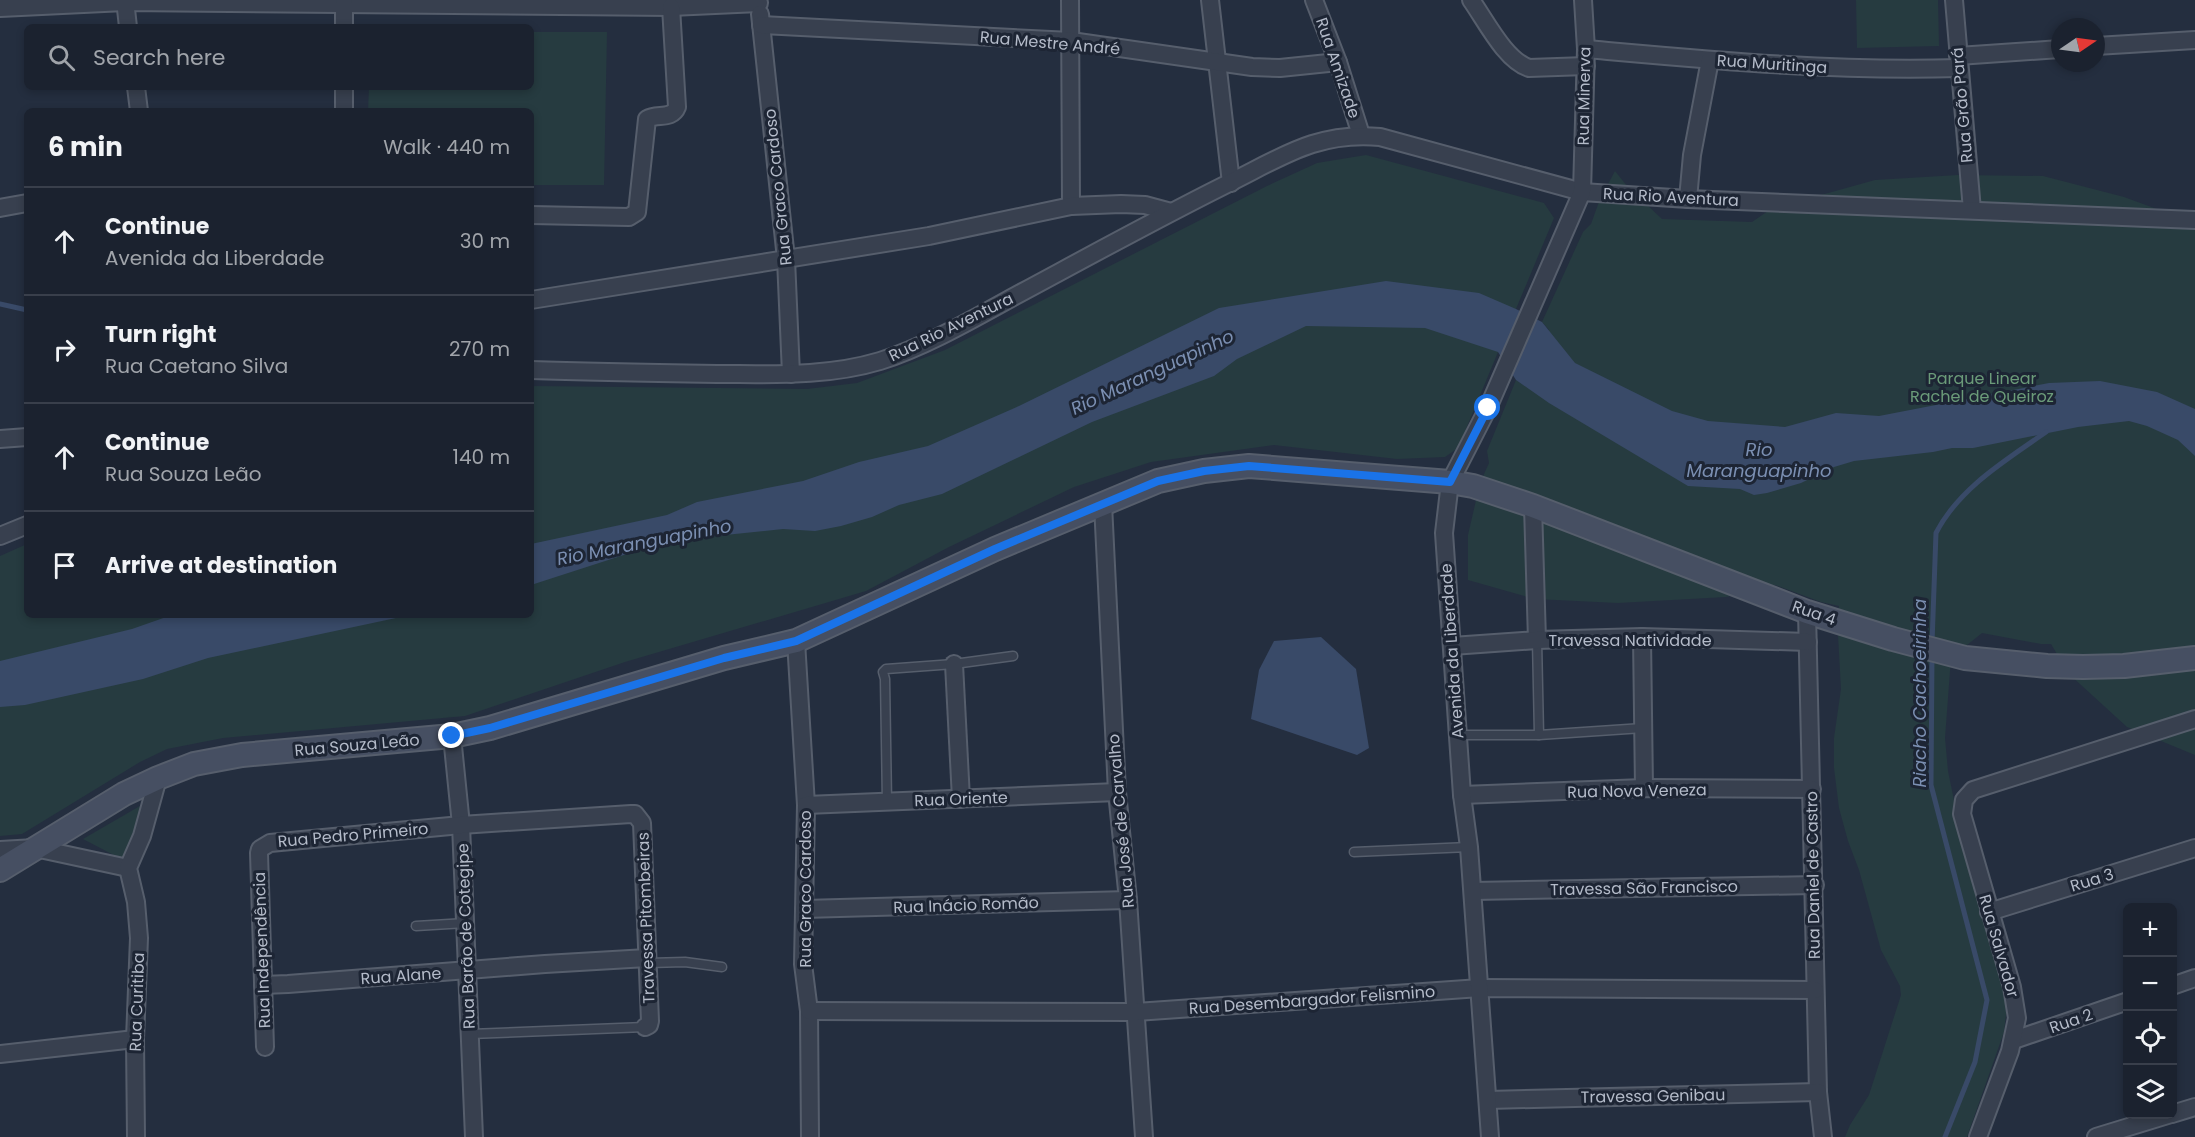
<!DOCTYPE html>
<html lang="en">
<head>
<meta charset="utf-8">
<style>
	body { margin:0; font-family:Poppins,sans-serif; background:#282f3b; color:#f1f3f6 }
	.controls { position:absolute; right:18px; bottom:18px; display:grid; overflow:hidden; border-radius:9px; box-shadow:0 3px 9px #0003 }
	.controls button { width:54px; height:54px; display:grid; place-items:center; padding:0; border:0; border-bottom:2px solid #393f4b; background:#1b222f; color:#f1f3f6; font:30px sans-serif }
	.compass { position:absolute; left:2051px; top:18px; width:54px; height:54px; border-radius:50%; background:#1b222f; box-shadow:0 3px 9px #0003; rotate:77deg }
	.stop { position:absolute; width:18px; height:18px; margin:-14px; border:4px solid #1a73e8; border-radius:50%; background:#fff }
	.stop.end { background:#1a73e8; border-color:#fff; box-shadow:0 2px 6px #0008 }
	.list { margin:0; padding:0; list-style:none }
	h2 { display:flex; justify-content:space-between; align-items:center; height:78px; margin:0; padding:0 24px; font-size:26px }
	h2 small { font-size:20px; font-weight:400; color:#a0a4aa }
	.list li { display:grid; grid-template-columns:39px 1fr auto; gap:18px; align-items:center; box-sizing:border-box; height:108px; padding:0 24px; border-top:2px solid #393f4b }
	.list b { display:block; font-size:22px; white-space:nowrap }
	.list p { margin:0; font-size:20px; white-space:nowrap; color:#a0a4aa }
	.list em { font-size:20px; font-style:normal; color:#a0a4aa }
	.icon { flex:none; width:33px; height:33px; fill:none; stroke:currentColor; stroke-width:2; stroke-linecap:round; stroke-linejoin:round }
	.map { position:relative; flex:none; width:2195px; height:1137px; overflow:hidden }
	.search { position:absolute; background:#1b222f; box-shadow:0 3px 9px #0003; left:24px; top:24px; width:510px; height:66px; display:flex; align-items:center; gap:15px; box-sizing:border-box; padding:0 21px; border-radius:9px; color:#a0a4aa; font-size:22px }
	.panel { position:absolute; background:#1b222f; box-shadow:0 3px 9px #0003; left:24px; top:108px; width:510px; height:510px; border-radius:9px }
	.map>svg:first-child { display:block }
</style>
</head>
<body>
<div class="map">
<svg width="2195" height="1137" viewBox="0 0 2195 1137">
	<rect width="100%" height="100%" fill="#242e3f"/>
	<g fill="#263b40">
		<polygon points="1856,0 1938,0 1939,46 1857,48"/>
		<polygon points="531,32 607,32 604,185 531,185 531,111 368,111 369,87 531,87"/>
		<polygon points="1366,155 1544,203 1554,218 1458,448 1445,457 1397,459 1274,445 1151,462 1074,487 949,547 866,591 625,662 465,716 223,738 167,749 140,762 22,834 0,836 0,556 27,544 27,615 531,615 531,386 807,389 857,383 945,350 1267,186 1317,163"/>
		<polygon points="1615,171 1627,186 1662,219 1752,222 1771,209 1875,180 1958,175 2043,176 2124,197 2195,223 2195,755 2127,727 2069,674 2051,644 2041,644 1982,633 1951,658 1945,738 1948,771 1963,844 2003,979 2007,1006 2004,1032 1967,1137 1845,1137 1850,1125 1869,1095 1901,995 1900,986 1881,950 1859,870 1848,841 1839,808 1834,768 1834,738 1841,689 1837,617 1839,606 1821,602 1775,585 1726,597 1618,603 1535,599 1468,580 1468,535 1480,483 1489,463 1487,451 1516,380 1524,385 1549,330 1542,322 1583,232 1591,224 1600,199"/>
		<polygon points="152,799 129,863 83,839"/>
	</g>
	<g fill="#394a68">
		<polygon points="1386,281 1479,293 1516,309 1542,322 1575,363 1672,411 1708,421 1785,427 1836,413 1879,416 2049,383 2100,381 2157,392 2195,409 2195,456 2178,440 2147,426 2129,421 2078,427 1973,448 1952,448 1933,452 1854,461 1834,467 1801,483 1767,493 1754,495 1740,489 1688,486 1549,403 1516,380 1498,352 1425,328 1306,326 1237,359 1214,376 1092,422 942,494 899,505 872,517 841,526 815,531 783,529 667,541 531,585 531,544 667,515 697,502 803,481 859,462 928,446 1019,406 1219,308"/>
		<polygon points="172,615 410,615 208,658 143,679 25,705 0,707 0,661 132,629"/>
		<polygon points="1321,637 1356,669 1369,748 1357,755 1251,719 1259,670 1274,641"/>
	</g>
	<g fill="none" stroke-linecap="round" stroke-linejoin="round">
		<g stroke="#394a68" stroke-width="5">
			<polyline points="0,304 27,310"/>
			<path d="M1932 643 1936 533C1959 488 2006 460 2046 432"/>
			<polyline points="1932,655 1931,785 1987,1000 1975,1062 1945,1137"/>
		</g>
		<g stroke="#565e6c" stroke-width="11">
			<g id="lane">
				<polyline points="1537,640 1539,735"/>
				<polyline points="1459,735 1539,735 1643,728"/>
				<polyline points="887,802 885,679 883,672 886,669 954,664 1013,656"/>
				<polyline points="1354,852 1469,847"/>
				<polyline points="416,926 466,923"/>
				<polyline points="648,963 685,962 722,967"/>
				<polyline points="470,1034 645,1027"/>
			</g>
		</g>
		<g stroke="#565e6c" stroke-width="20">
			<g id="street">
				<polyline points="125,0 128,27"/>
				<polyline points="1070,0 1071,206"/>
				<polyline points="1210,0 1231,183"/>
				<polyline points="1314,0 1338,62 1361,135"/>
				<path d="M1471 0C1486 21 1505 60 1529 68L1586 66"/>
				<polyline points="1954,0 1972,210"/>
				<polyline points="0,8 125,2 671,7 759,3"/>
				<polyline points="760,14 786,259 791,374"/>
				<polyline points="761,25 1071,41 1252,67 1280,68 1338,62"/>
				<polyline points="344,27 344,3"/>
				<polyline points="2096,46 2195,40"/>
				<path d="M1586 49C1710 60 1834 72 1959 68"/>
				<polyline points="1958,56 2060,49"/>
				<polyline points="136,87 139,111"/>
				<polyline points="344,111 344,87"/>
				<polyline points="1688,199 1692,155 1710,60"/>
				<polyline points="0,208 27,203"/>
				<path d="M531 215 629 217 637 212 647 119C657 113 672 120 677 107L671 7"/>
				<polyline points="531,300 929,236 1071,206 1121,204 1145,205 1171,212"/>
				<path d="M531 370C593 372 655 373 717 374 771 374 827 377 880 361 925 347 973 319 1015 296 1084 259 1153 221 1223 186 1279 159 1315 131 1380 137L1582 192 1688 199 2195 220"/>
				<polyline points="0,439 27,437"/>
				<polyline points="1103,504 1117,792 1128,900 1144,1137"/>
				<polyline points="1533,506 1537,640"/>
				<polyline points="0,536 27,525"/>
				<polyline points="1807,612 1818,1092 1823,1137"/>
				<polyline points="1642,637 1644,788"/>
				<polyline points="796,641 806,805 803,964 809,1011 810,1137"/>
				<polyline points="1452,646 1537,640 1642,637 1808,642"/>
				<polyline points="954,664 961,799"/>
				<polyline points="452,736 461,825 474,1137"/>
				<polyline points="1462,795 1644,788 1812,789"/>
				<polyline points="806,805 1117,792"/>
				<polyline points="0,850 35,848 128,868"/>
				<polyline points="1473,891 1815,885"/>
				<polyline points="804,909 1128,900"/>
				<polyline points="1989,912 2195,848"/>
				<polyline points="263,985 288,984 545,964 647,958"/>
				<polyline points="2172,986 2195,978"/>
				<polyline points="809,1011 1136,1012 1480,988 1815,990"/>
				<polyline points="2014,1040 2128,1001"/>
				<polyline points="265,1047 259,853 260,849 270,843 461,825 631,814 635,814 642,823 650,1021 649,1025 645,1027"/>
				<polyline points="0,1054 135,1039"/>
				<polyline points="1488,1100 1818,1092"/>
				<polyline points="2172,1114 2195,1107"/>
				<polyline points="136,1137 135,1039 139,938 136,902 128,868 142,836 158,778"/>
				<polyline points="1490,1137 1469,847 1462,795 1444,533 1450,482 1488,408 1582,192 1586,49 1583,0"/>
				<polyline points="1978,1137 2010,1051 2017,1018 2012,987 1962,814 1964,800 1973,790 2195,719"/>
				<polyline points="2096,1137 2171,1114"/>
			</g>
		</g>
		<g stroke="#565e6c" stroke-width="26">
			<polyline id="secondary" points="0,870 124,794 158,778 194,764 242,755 452,736 490,728 724,658 796,641 995,549 1158,481 1204,471 1249,466 1450,482 1473,486 1533,506 1807,612 1893,639 1965,658 2047,666 2083,667 2124,666 2195,658"/>
		</g>
		<use href="#lane" stroke="#38404f" stroke-width="8"/>
		<use href="#street" stroke="#38404f" stroke-width="16"/>
		<use href="#secondary" stroke="#464f62" stroke-width="22"/>
	</g>
	<g fill="none" stroke-linecap="round" stroke-linejoin="round">
		<polyline stroke="#1a73e8" stroke-width="8" points="452,736 490,728 724,658 796,641 995,549 1158,481 1204,471 1249,466 1450,482 1488,408"/>
	</g>
	<g text-anchor="middle" dominant-baseline="central" stroke-width="6" stroke-linejoin="round" paint-order="stroke">
		<g font-size="16" fill="#b4bbc9" stroke="#1d2534">
			<text transform="translate(1050 43) rotate(5)">Rua Mestre André</text>
			<text transform="translate(1772 64) rotate(4)">Rua Muritinga</text>
			<text transform="translate(1338 68) rotate(71)">Rua Amizade</text>
			<text transform="translate(1584 96) rotate(-89)">Rua Minerva</text>
			<text transform="translate(1962 105) rotate(-95)">Rua Grão Pará</text>
			<text transform="translate(778 187) rotate(-96)">Rua Graco Cardoso</text>
			<text transform="translate(1671 197) rotate(3)">Rua Rio Aventura</text>
			<text transform="translate(951 327) rotate(-26)">Rua Rio Aventura</text>
			<text transform="translate(1814 613) rotate(19)">Rua 4</text>
			<text x="1630" y="640">Travessa Natividade</text>
			<text transform="translate(1452 651) rotate(-94)">Avenida da Liberdade</text>
			<text transform="translate(357 745) rotate(-5)">Rua Souza Leão</text>
			<text transform="translate(1637 791) rotate(-1)">Rua Nova Veneza</text>
			<text transform="translate(961 799) rotate(-2)">Rua Oriente</text>
			<text transform="translate(1121 821) rotate(-95)">Rua José de Carvalho</text>
			<text transform="translate(353 835) rotate(-5)">Rua Pedro Primeiro</text>
			<text transform="translate(1813 875) rotate(-91)">Rua Daniel de Castro</text>
			<text transform="translate(2092 880) rotate(-17)">Rua 3</text>
			<text transform="translate(1644 888) rotate(-1)">Travessa São Francisco</text>
			<text transform="translate(805 889) rotate(-90)">Rua Graco Cardoso</text>
			<text transform="translate(966 905) rotate(-2)">Rua Inácio Romão</text>
			<text transform="translate(646 918) rotate(-92)">Travessa Pitombeiras</text>
			<text transform="translate(466 936) rotate(-92)">Rua Barão de Cotegipe</text>
			<text transform="translate(1999 946) rotate(74)">Rua Salvador</text>
			<text transform="translate(262 950) rotate(-92)">Rua Independência</text>
			<text transform="translate(401 976) rotate(-4)">Rua Alane</text>
			<text transform="translate(1312 1000) rotate(-4)">Rua Desembargador Felismino</text>
			<text transform="translate(137 1002) rotate(-88)">Rua Curitiba</text>
			<text transform="translate(2071 1021) rotate(-19)">Rua 2</text>
			<text transform="translate(1653 1096) rotate(-1)">Travessa Genibau</text>
		</g>
		<g font-size="16" fill="#6b9b79" stroke="#1d2534">
			<text x="1982" y="378">Parque Linear<tspan x="1982" dy="18">Rachel de Queiroz</tspan></text>
		</g>
		<g font-size="18" font-style="italic" fill="#7b8fb2" stroke="#1d2534">
			<text transform="translate(1152 372) rotate(-25)">Rio Maranguapinho</text>
			<text x="1759" y="449">Rio<tspan x="1759" dy="21">Maranguapinho</tspan></text>
			<text transform="translate(644 542) rotate(-11)">Rio Maranguapinho</text>
			<text transform="translate(1919 693) rotate(-90)">Riacho Cachoeirinha</text>
		</g>
	</g>
</svg>
<div class="controls">
<button>+</button>
<button>−</button>
<button><svg class="icon" aria-label="locate" viewBox="0 0 24 24"><circle cx="12" cy="12" r="6"/><path d="M12 2v4M12 18v4M2 12h4M18 12h4"/></svg></button>
<button><svg class="icon" aria-label="layers" viewBox="0 0 24 24"><path d="M12 4l9 5-9 5-9-5zM3 14l9 5 9-5"/></svg></button>
</div>
<svg class="compass" viewBox="-18 -18 36 36"><path d="M0-13l5 13h-10z" fill="#e53935"/><path d="M0 13l5-13h-10z" fill="#a0a4aa"/></svg>
<div class="stop" style="left:1488px;top:408px"></div>
<div class="stop end" style="left:452px;top:736px"></div>
<div class="search"><svg class="icon" aria-label="search" viewBox="0 0 24 24"><circle cx="10" cy="10" r="6"/><path d="M15 15l6 6"/></svg>Search here</div>
<section class="panel">
<h2>6 min<small>Walk · 440 m</small></h2>
<ul class="list">
<li><svg class="icon" aria-label="ahead" viewBox="0 0 24 24"><path d="M12 20V5M6 11l6-6 6 6"/></svg><div><b>Continue</b><p>Avenida da Liberdade</p></div><em>30 m</em></li>
<li><svg class="icon" aria-label="right" viewBox="0 0 24 24"><path d="M7 20v-9h11M14 6l5 5-5 5"/></svg><div><b>Turn right</b><p>Rua Caetano Silva</p></div><em>270 m</em></li>
<li><svg class="icon" aria-label="ahead" viewBox="0 0 24 24"><path d="M12 20V5M6 11l6-6 6 6"/></svg><div><b>Continue</b><p>Rua Souza Leão</p></div><em>140 m</em></li>
<li><svg class="icon" aria-label="arrive" viewBox="0 0 24 24"><path d="M6 21V4h12l-3 4 3 4H6"/></svg><div><b>Arrive at destination</b></div></li>
</ul>
</section>
</div>
</body>
</html>
